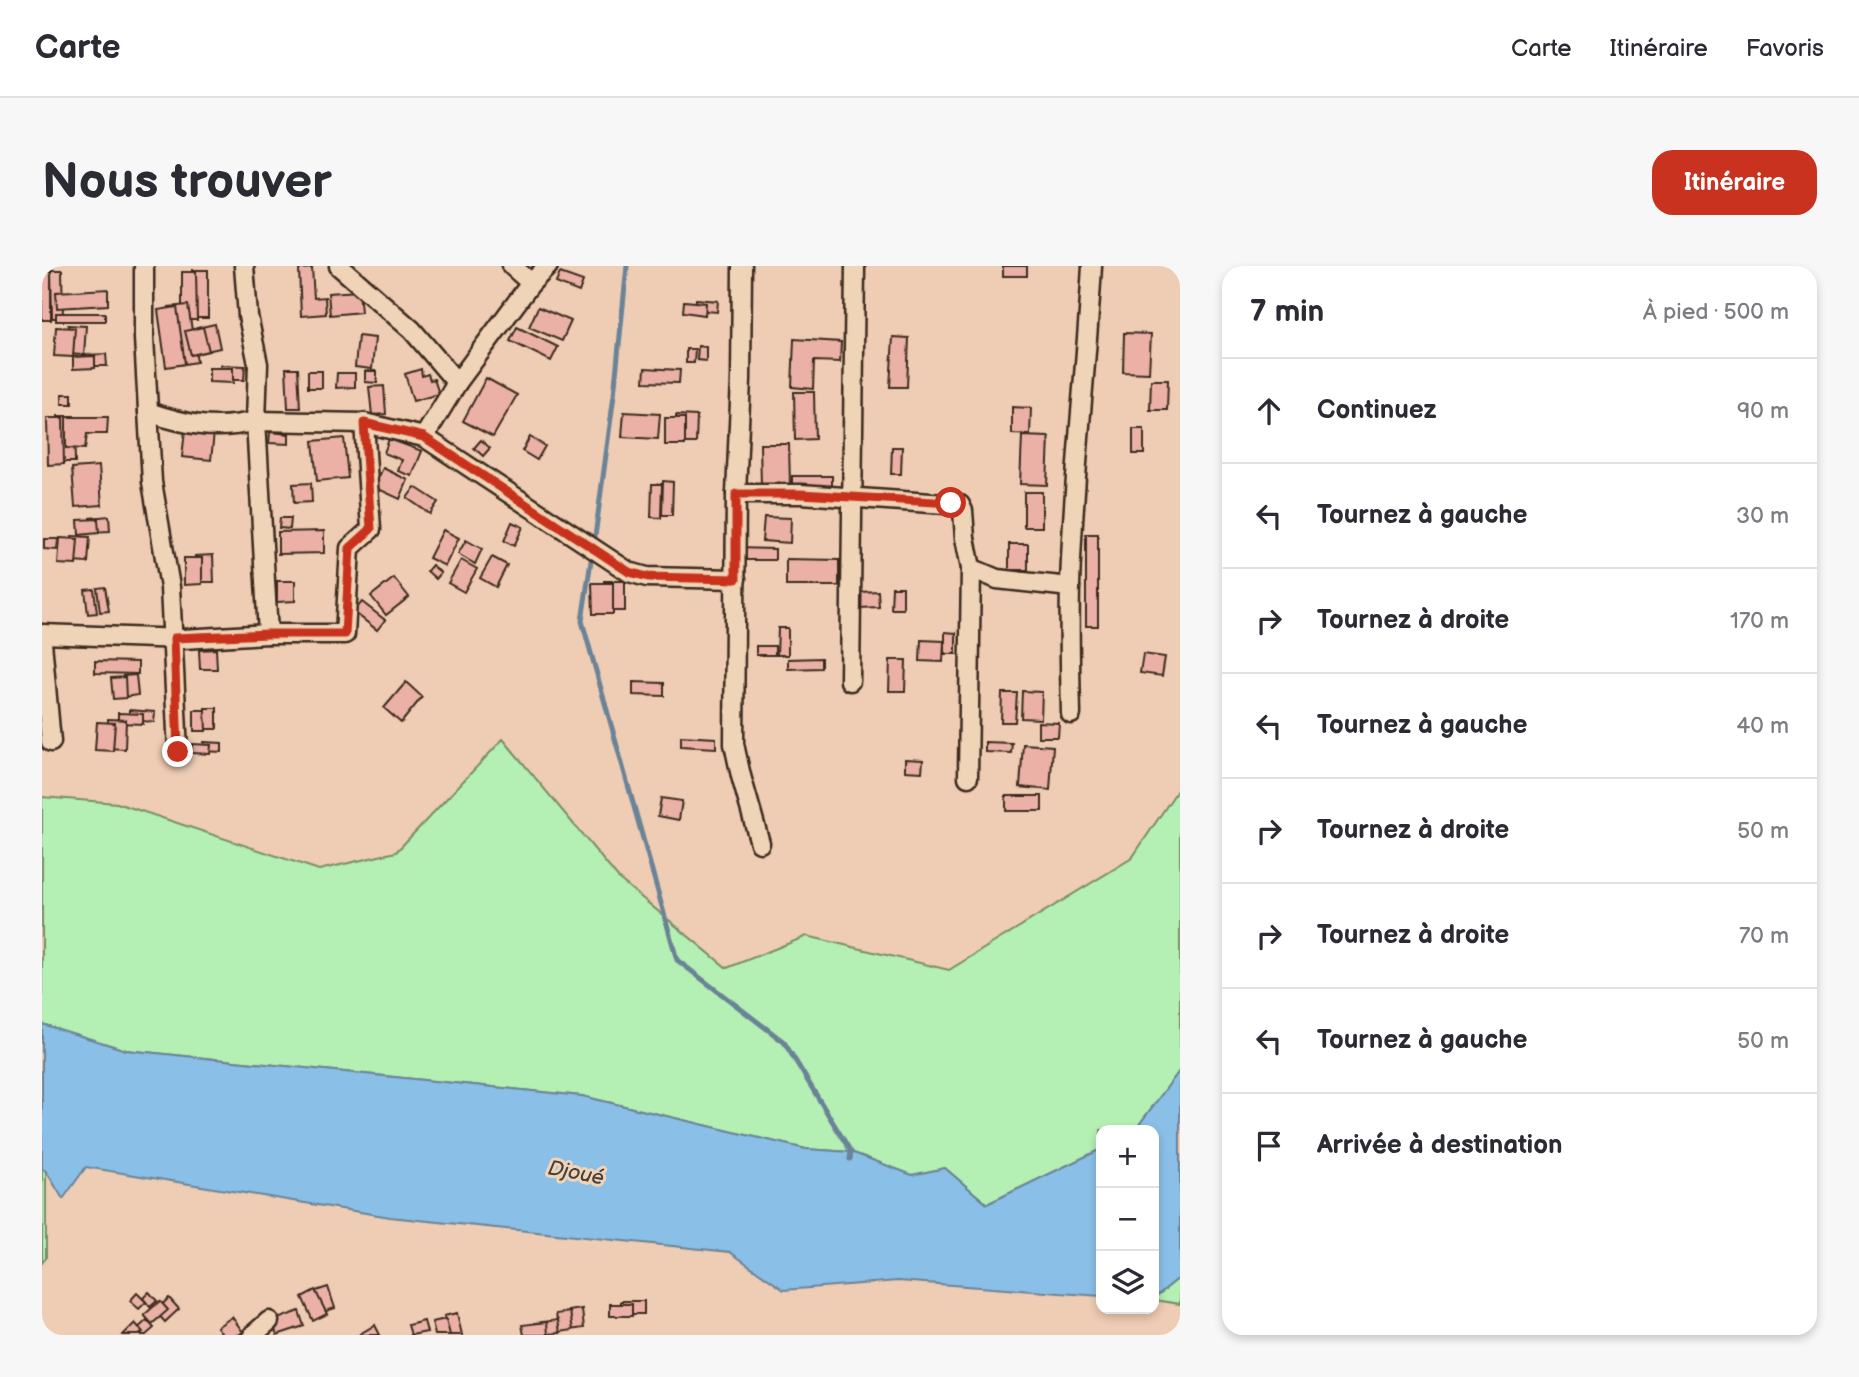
<!DOCTYPE html>
<html lang="fr">
<head>
<meta charset="utf-8">
<style>
	body { margin:0; font-family:"Balsamiq Sans",sans-serif; background:#f7f7f7; color:#2b2b33 }
	.controls { position:absolute; right:21px; bottom:21px; display:grid; overflow:hidden; border-radius:14px; box-shadow:0 4px 10px #0003 }
	.controls button { width:63px; height:63px; display:grid; place-items:center; padding:0; border:0; border-bottom:2px solid #e1e1e2; background:#fff; color:#2b2b33; font:35px sans-serif }
	.stop { position:absolute; width:21px; height:21px; margin:-16px; border:5px solid #c8321e; border-radius:50%; background:#fff }
	.stop.end { background:#c8321e; border-color:#fff; box-shadow:0 2px 7px #0008 }
	.list { margin:0; padding:0; list-style:none }
	h2 { display:flex; justify-content:space-between; align-items:center; height:91px; margin:0; padding:0 28px; font-size:30px }
	h2 small { font-size:23px; font-weight:400; color:#7c7c81 }
	.list li { display:grid; grid-template-columns:46px 1fr auto; gap:21px; align-items:center; box-sizing:border-box; height:105px; padding:0 28px; border-top:2px solid #e1e1e2 }
	.list b { display:block; font-size:26px; white-space:nowrap }
	.list em { font-size:23px; font-style:normal; color:#7c7c81 }
	.icon { flex:none; width:38px; height:38px; fill:none; stroke:currentColor; stroke-width:2; stroke-linecap:round; stroke-linejoin:round }
	.map { position:relative; flex:none; width:1138px; height:1069px; overflow:hidden; border-radius:21px }
	header { display:flex; align-items:center; gap:42px; box-sizing:border-box; height:98px; padding:0 35px; background:#fff; border-bottom:2px solid #e1e1e2 }
	header strong { font-size:33px }
	nav { display:flex; gap:38px; margin-inline-start:auto; font-size:24px }
	.intro { display:flex; align-items:center; justify-content:space-between; box-sizing:border-box; height:168px; padding:0 42px }
	h1 { margin:0; font-size:49px }
	.button { padding:18px 32px; border-radius:21px; background:#c8321e; color:#fff; font-size:24px; font-weight:700 }
	main { display:flex; gap:42px; padding:0 42px }
	aside { flex:1; background:#fff; border-radius:21px; box-shadow:0 4px 10px #0003 }
	.map>svg:first-child { display:block }
</style>
</head>
<body>
<header>
<strong>Carte</strong>
<nav><a>Carte</a><a>Itinéraire</a><a>Favoris</a></nav>
</header>
<div class="intro"><h1>Nous trouver</h1><a class="button">Itinéraire</a></div>
<main>
<div class="map">
<svg width="1138" height="1069" viewBox="0 0 1138 1069">
	<rect width="100%" height="100%" fill="#efcdb4"/>
	<filter id="ink" filterUnits="userSpaceOnUse"><feTurbulence type="fractalNoise" baseFrequency=".0143" numOctaves="2"/><feDisplacementMap in="SourceGraphic" scale="14" xChannelSelector="R" yChannelSelector="G"/><feConvolveMatrix kernelMatrix="1 2 1 2 8 2 1 2 1" color-interpolation-filters="sRGB"/></filter>
	<g filter="url(#ink)">
		<g fill="#b4efb3" stroke="#788c68" stroke-width="2">
			<polygon points="461,473 577,613 685,702 765,670 907,704 1090,592 1138,520 1138,804 1093,864 1059,864 1059,883 945,938 903,902 870,909 809,886 764,883 540,830 84,784 0,758 0,531 75,537 277,604 354,586"/>
			<polygon points="0,903 4,905 4,992 0,997"/>
			<polygon points="1138,1011 1138,1038 1112,1034 1112,1032"/>
		</g>
		<g fill="#8abfe7" stroke="#6a8397" stroke-width="2">
			<polygon points="0,758 84,784 540,830 764,883 809,886 870,909 903,902 945,938 1059,883 1059,1030 856,1015 742,1024 688,986 348,951 44,901 21,933 4,905 0,903"/>
			<polygon points="1138,804 1138,1011 1112,1032 1112,864 1093,864"/>
		</g>
		<g fill="none" stroke-linecap="round" stroke-linejoin="round">
			<g stroke="#6a8397" stroke-width="5">
				<polyline points="552,278 572,129 585,0"/>
				<polyline points="550,288 540,355 635,694 742,776 809,886 808,893"/>
			</g>
		</g>
		<g fill="#ebb1a7" stroke="#3b2a1e" stroke-width="2">
			<rect x="961" y="0" width="24" height="10"/>
			<polygon points="270,2 272,32 283,31 284,48 259,50 257,3"/>
			<polygon points="9,4 20,4 21,52 10,52"/>
			<polygon points="151,4 166,4 166,52 152,52"/>
			<rect x="0" y="6" width="9" height="48"/>
			<polygon points="140,6 154,6 155,54 140,54"/>
			<polygon points="518,7 541,15 537,26 514,17"/>
			<polygon points="66,23 66,39 15,42 14,26"/>
			<polygon points="317,25 319,46 288,49 286,27"/>
			<polygon points="654,33 676,35 675,46 653,44"/>
			<polygon points="642,35 664,37 663,49 641,46"/>
			<polygon points="146,39 155,96 136,99 127,41"/>
			<polygon points="135,41 143,98 124,101 116,44"/>
			<polygon points="496,41 529,55 520,75 487,61"/>
			<rect x="14" y="47" width="49" height="8"/>
			<polygon points="173,58 178,82 160,86 155,62"/>
			<polygon points="26,59 44,60 42,89 24,88"/>
			<polygon points="14,61 33,62 31,91 12,90"/>
			<polygon points="161,61 167,85 149,89 143,65"/>
			<polygon points="475,61 516,81 509,95 468,75"/>
			<polygon points="1082,67 1109,68 1107,107 1081,106"/>
			<polygon points="316,70 333,72 330,103 313,101"/>
			<polygon points="851,71 867,72 865,121 848,121"/>
			<polygon points="752,73 799,76 798,96 772,95 771,123 750,121"/>
			<polygon points="656,80 664,81 664,95 655,94"/>
			<polygon points="644,83 653,83 652,97 644,97"/>
			<polygon points="64,88 65,100 43,100 42,89"/>
			<polygon points="53,90 53,102 31,103 31,91"/>
			<polygon points="178,99 203,100 202,114 178,114"/>
			<polygon points="167,102 191,102 191,117 167,116"/>
			<polygon points="244,102 256,102 258,142 246,142"/>
			<polygon points="603,102 638,104 637,117 602,116"/>
			<polygon points="379,103 380,110 386,108 388,114 392,113 397,128 371,135 363,108"/>
			<rect x="266" y="105" width="14" height="17"/>
			<polygon points="323,105 335,105 335,117 323,116"/>
			<polygon points="295,107 313,107 313,121 294,122"/>
			<polygon points="444,112 475,129 451,171 421,155"/>
			<polygon points="1109,114 1126,114 1125,144 1108,144"/>
			<polygon points="342,120 344,148 330,149 327,121"/>
			<polygon points="752,126 772,126 773,173 753,174"/>
			<rect x="20" y="128" width="10" height="10"/>
			<polygon points="970,141 989,142 988,169 970,168"/>
			<polygon points="582,146 618,148 616,173 580,171"/>
			<polygon points="634,149 655,150 654,177 634,177"/>
			<polygon points="16,150 32,150 33,196 17,196"/>
			<polygon points="24,151 66,151 65,168 45,168 43,183 24,182"/>
			<polygon points="5,152 21,152 22,198 6,199"/>
			<rect x="623" y="152" width="20" height="27"/>
			<rect x="1091" y="163" width="11" height="25"/>
			<polygon points="143,165 172,167 169,194 140,191"/>
			<polygon points="228,166 247,168 247,178 227,177"/>
			<polygon points="980,170 1007,171 1005,219 978,218"/>
			<polygon points="488,171 503,180 495,194 480,185"/>
			<polygon points="302,172 306,212 275,215 271,175"/>
			<polygon points="347,173 380,185 370,210 356,205 360,194 342,187"/>
			<polygon points="439,174 448,182 441,190 432,182"/>
			<polygon points="718,178 747,178 748,219 719,219"/>
			<polygon points="850,181 860,181 859,208 849,208"/>
			<polygon points="57,200 60,239 33,241 30,202"/>
			<polygon points="341,202 366,214 358,233 332,221"/>
			<rect x="750" y="210" width="40" height="12"/>
			<polygon points="621,215 631,216 630,249 620,249"/>
			<polygon points="269,217 270,236 252,237 251,218"/>
			<polygon points="610,218 620,218 619,252 609,251"/>
			<polygon points="373,221 396,236 388,248 365,232"/>
			<rect x="982" y="226" width="18" height="35"/>
			<polygon points="67,250 68,265 49,266 48,252"/>
			<polygon points="722,251 749,252 748,277 720,275"/>
			<polygon points="238,252 249,252 248,263 237,262"/>
			<polygon points="56,253 57,267 37,269 36,254"/>
			<polygon points="470,256 481,261 472,280 462,275"/>
			<polygon points="401,264 417,272 403,300 387,292"/>
			<polygon points="282,265 282,287 236,288 236,266"/>
			<rect x="1044" y="268" width="12" height="92"/>
			<polygon points="30,270 48,271 46,297 28,296"/>
			<polygon points="18,272 36,273 34,299 16,298"/>
			<polygon points="2,273 16,273 15,284 2,283"/>
			<polygon points="424,274 440,283 433,298 416,288"/>
			<rect x="967" y="278" width="19" height="26"/>
			<polygon points="696,282 733,283 733,294 696,294"/>
			<polygon points="171,289 172,316 154,316 153,290"/>
			<polygon points="450,291 465,299 454,321 438,312"/>
			<polygon points="142,292 160,292 160,318 142,319"/>
			<polygon points="744,293 797,294 797,320 744,320"/>
			<polygon points="419,294 435,303 422,326 406,317"/>
			<polygon points="390,299 399,307 394,313 385,305"/>
			<polygon points="352,312 367,331 344,349 329,330"/>
			<polygon points="235,315 253,315 253,335 235,336"/>
			<rect x="562" y="315" width="21" height="30"/>
			<polygon points="550,317 571,317 571,348 551,348"/>
			<polygon points="63,321 67,345 58,346 55,322"/>
			<polygon points="850,321 861,321 861,343 849,343"/>
			<polygon points="52,323 55,347 46,348 43,324"/>
			<polygon points="836,325 837,341 818,342 818,326"/>
			<polygon points="320,336 343,354 335,364 312,346"/>
			<polygon points="736,362 746,362 746,389 735,389"/>
			<polygon points="903,366 914,367 914,388 903,388"/>
			<polygon points="879,374 902,375 901,396 878,395"/>
			<rect x="714" y="380" width="19" height="9"/>
			<polygon points="174,383 175,403 158,403 157,384"/>
			<polygon points="1101,388 1123,391 1120,410 1098,407"/>
			<polygon points="779,392 779,402 746,403 746,393"/>
			<polygon points="848,394 864,394 863,425 847,425"/>
			<polygon points="53,395 96,396 96,408 53,407"/>
			<polygon points="94,409 96,429 82,431 81,410"/>
			<polygon points="83,411 84,432 71,433 69,412"/>
			<polygon points="364,416 380,431 359,457 342,442"/>
			<polygon points="591,416 622,417 622,430 591,429"/>
			<polygon points="980,425 1000,426 999,453 979,452"/>
			<polygon points="960,427 975,427 973,456 959,456"/>
			<rect x="163" y="442" width="12" height="21"/>
			<polygon points="87,444 113,446 112,456 87,454"/>
			<polygon points="152,444 163,444 164,465 152,465"/>
			<polygon points="76,447 101,448 101,458 76,457"/>
			<polygon points="66,453 84,454 83,483 65,482"/>
			<polygon points="55,456 73,457 71,485 53,484"/>
			<polygon points="996,456 1017,457 1016,471 996,471"/>
			<polygon points="639,470 674,472 674,482 639,480"/>
			<polygon points="162,476 180,477 180,486 161,485"/>
			<polygon points="943,476 970,477 969,487 943,486"/>
			<polygon points="150,478 169,479 168,488 150,487"/>
			<polygon points="981,478 1011,480 1008,524 978,521"/>
			<polygon points="863,493 881,494 880,506 863,505"/>
			<rect x="964" y="530" width="36" height="15"/>
			<polygon points="619,532 640,535 637,554 616,550"/>
			<polygon points="286,1021 293,1042 278,1047 271,1026"/>
			<polygon points="273,1024 285,1048 271,1055 260,1031"/>
			<polygon points="107,1026 115,1035 108,1041 101,1032"/>
			<polygon points="95,1027 104,1036 97,1043 88,1035"/>
			<polygon points="127,1032 137,1043 123,1056 113,1045"/>
			<polygon points="118,1035 126,1044 110,1058 102,1049"/>
			<rect x="579" y="1035" width="23" height="13"/>
			<rect x="568" y="1038" width="22" height="12"/>
			<polygon points="540,1043 542,1062 528,1064 526,1045"/>
			<polygon points="257,1045 262,1060 235,1069 230,1055"/>
			<polygon points="528,1046 531,1064 517,1066 514,1048"/>
			<polygon points="415,1047 420,1069 406,1069 402,1050"/>
			<polygon points="190,1051 201,1066 196,1069 181,1069 175,1061"/>
			<polygon points="404,1053 408,1069 393,1069 390,1056"/>
			<polygon points="105,1054 112,1062 104,1069 96,1069 93,1065"/>
			<polygon points="516,1054 518,1067 493,1069 492,1057"/>
			<polygon points="382,1055 385,1066 369,1069 366,1059"/>
			<polygon points="505,1056 506,1069 482,1069 480,1059"/>
			<polygon points="93,1057 101,1066 97,1069 81,1069"/>
			<polygon points="333,1059 338,1069 319,1069 318,1068"/>
		</g>
		<g fill="none" stroke-linecap="round" stroke-linejoin="round">
			<g stroke="#3b2a1e" stroke-width="23">
				<g id="street">
					<polyline points="102,0 102,72 110,216 128,321 136,486"/>
					<polyline points="202,0 206,50 216,98 214,155 226,368"/>
					<polyline points="297,0 370,64 415,117"/>
					<polyline points="470,0 489,17"/>
					<polyline points="700,0 699,113 694,228 692,478 699,510 718,577"/>
					<path d="M106 146C145 159 174 165 214 155L322 157 382 171 587 306 605 311 694 313"/>
					<polyline points="382,171 415,117 489,17 506,0"/>
					<polyline points="694,228 759,228 918,239 921,245 923,272 929,302 955,313 1028,321"/>
					<polyline points="0,368 141,373 226,368 303,368 308,282 329,263 322,157"/>
					<polyline points="0,376 9,476"/>
					<polyline points="808,415 813,0"/>
					<path d="M1029 448C1028 406 1027 363 1028 320 1031 213 1044 107 1050 0"/>
					<polyline points="926,511 929,302"/>
					<polyline points="211,1069 227,1055"/>
				</g>
			</g>
			<use href="#street" stroke="#f0d4b7" stroke-width="18"/>
		</g>
	</g>
	<g fill="none" stroke-linecap="round" stroke-linejoin="round" filter="url(#ink)">
		<polyline stroke="#c8321e" stroke-width="9" points="136,486 132,372 226,368 303,368 308,282 329,263 322,157 382,171 587,306 606,311 694,313 694,228 759,228 909,237"/>
	</g>
	<g text-anchor="middle" dominant-baseline="central" stroke-width="6" stroke-linejoin="round" paint-order="stroke">
		<g font-size="21" font-style="italic" fill="#47403c" stroke="#f0d4b7">
			<text transform="translate(534 907) rotate(11)">Djoué</text>
		</g>
	</g>
</svg>
<div class="controls">
<button>+</button>
<button>−</button>
<button><svg class="icon" aria-label="layers" viewBox="0 0 24 24"><path d="M12 4l9 5-9 5-9-5zM3 14l9 5 9-5"/></svg></button>
</div>
<div class="stop" style="left:909px;top:237px"></div>
<div class="stop end" style="left:136px;top:486px"></div>
</div>
<aside>
<h2>7 min<small>À pied · 500 m</small></h2>
<ul class="list">
<li><svg class="icon" aria-label="ahead" viewBox="0 0 24 24"><path d="M12 20V5M6 11l6-6 6 6"/></svg><div><b>Continuez</b></div><em>90 m</em></li>
<li><svg class="icon" aria-label="left" viewBox="0 0 24 24"><path d="M17 20v-9H6M10 6l-5 5 5 5"/></svg><div><b>Tournez à gauche</b></div><em>30 m</em></li>
<li><svg class="icon" aria-label="right" viewBox="0 0 24 24"><path d="M7 20v-9h11M14 6l5 5-5 5"/></svg><div><b>Tournez à droite</b></div><em>170 m</em></li>
<li><svg class="icon" aria-label="left" viewBox="0 0 24 24"><path d="M17 20v-9H6M10 6l-5 5 5 5"/></svg><div><b>Tournez à gauche</b></div><em>40 m</em></li>
<li><svg class="icon" aria-label="right" viewBox="0 0 24 24"><path d="M7 20v-9h11M14 6l5 5-5 5"/></svg><div><b>Tournez à droite</b></div><em>50 m</em></li>
<li><svg class="icon" aria-label="right" viewBox="0 0 24 24"><path d="M7 20v-9h11M14 6l5 5-5 5"/></svg><div><b>Tournez à droite</b></div><em>70 m</em></li>
<li><svg class="icon" aria-label="left" viewBox="0 0 24 24"><path d="M17 20v-9H6M10 6l-5 5 5 5"/></svg><div><b>Tournez à gauche</b></div><em>50 m</em></li>
<li><svg class="icon" aria-label="arrive" viewBox="0 0 24 24"><path d="M6 21V4h12l-3 4 3 4H6"/></svg><div><b>Arrivée à destination</b></div></li>
</ul>
</aside>
</main>
</body>
</html>
